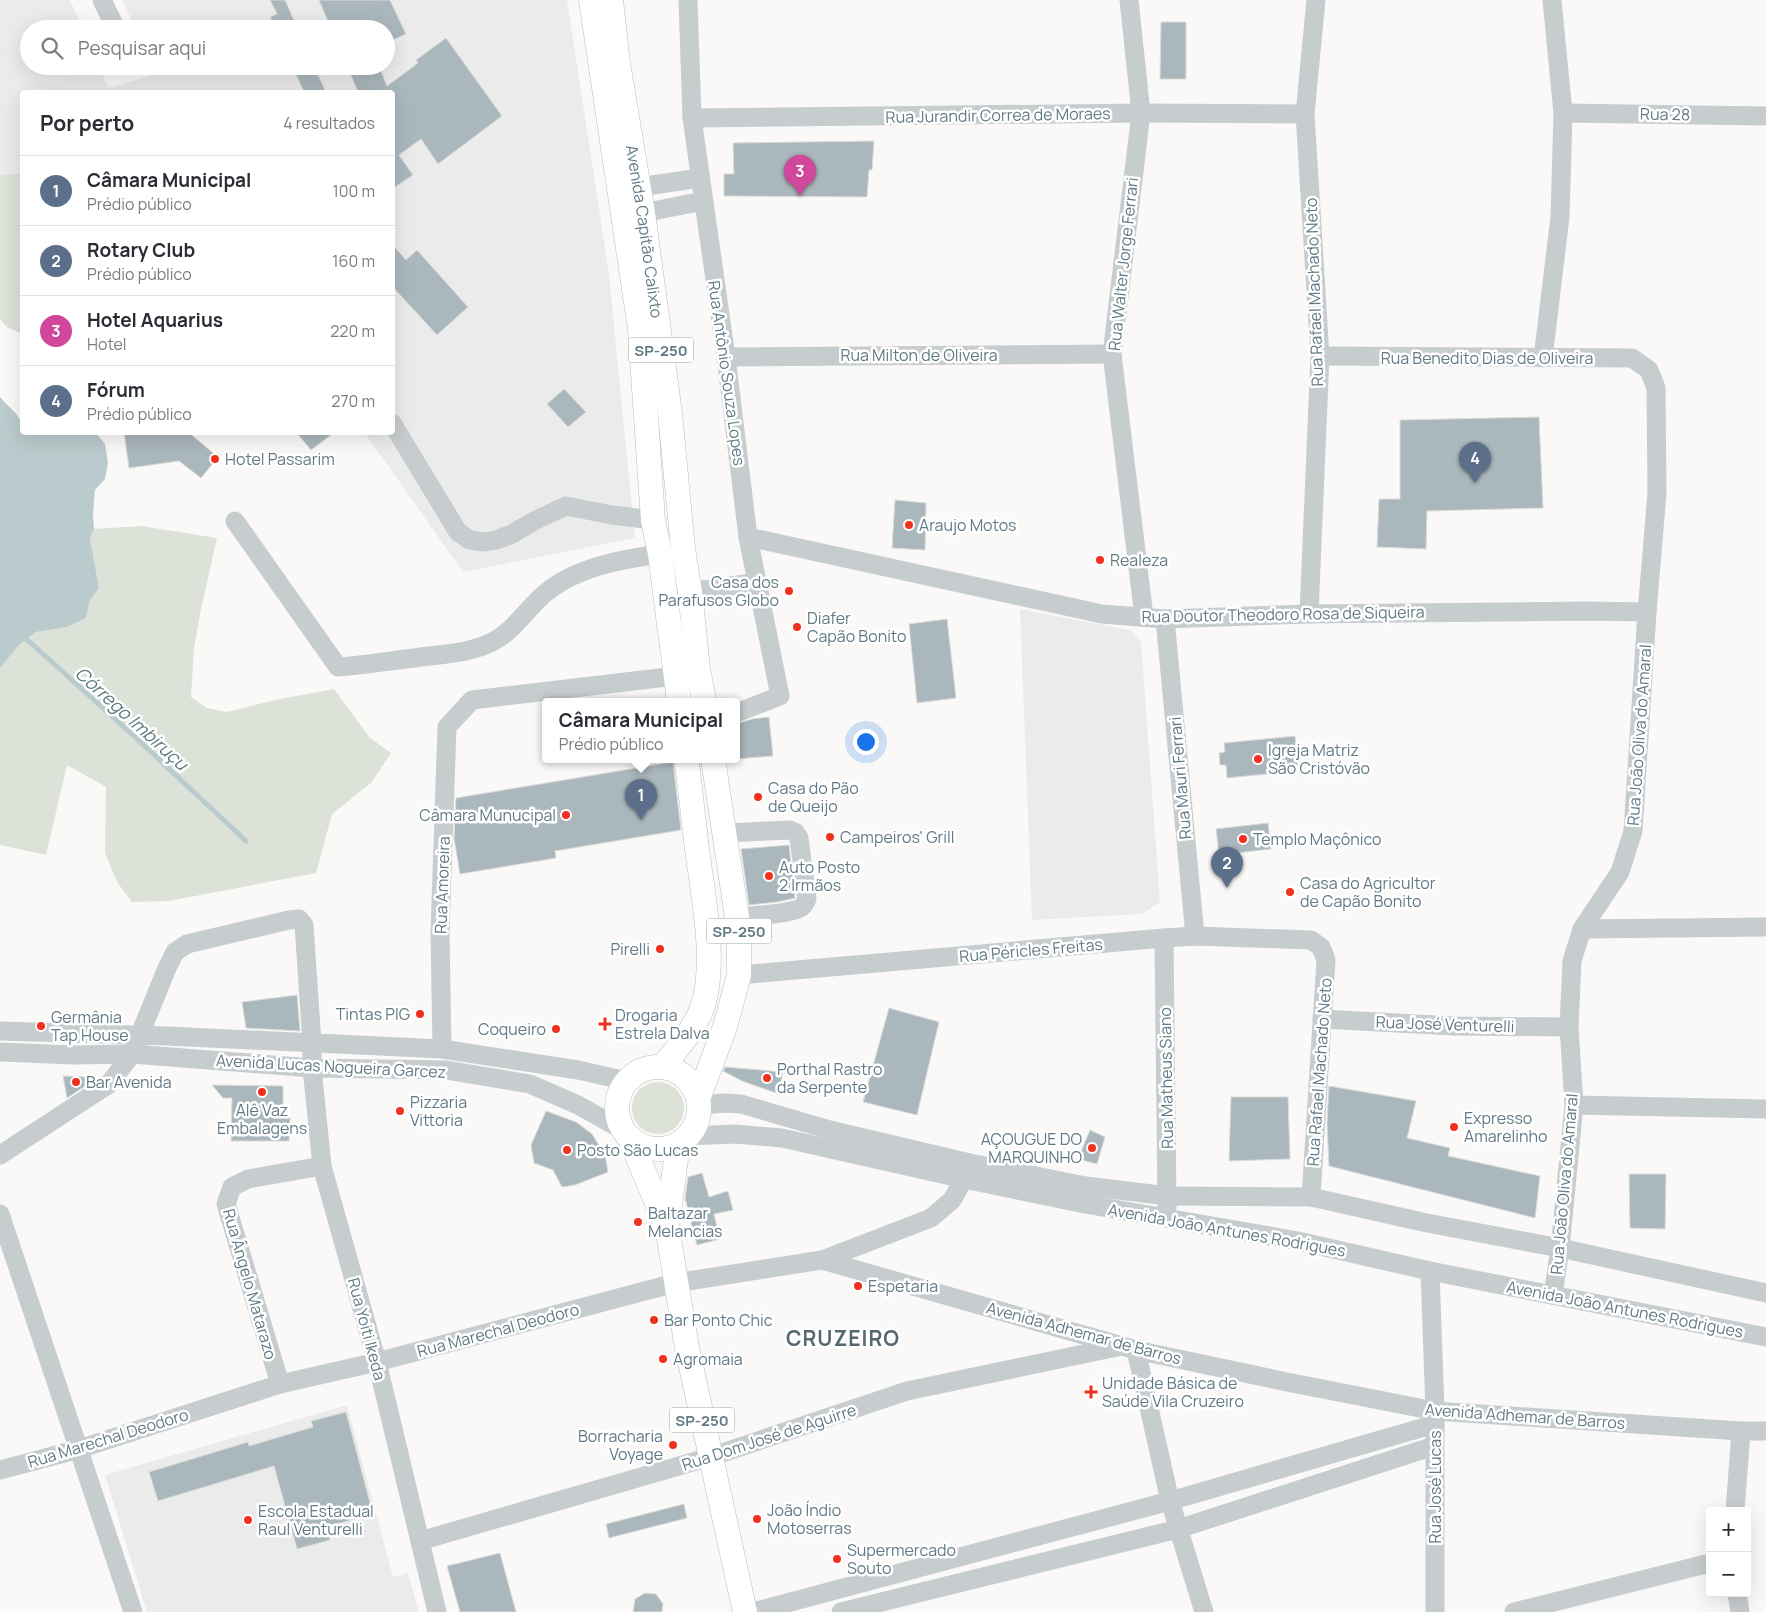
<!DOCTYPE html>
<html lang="pt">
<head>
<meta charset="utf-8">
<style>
	body { margin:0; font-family:Manrope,sans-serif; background:#f7f7f7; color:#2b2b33 }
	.controls { position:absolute; right:15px; bottom:15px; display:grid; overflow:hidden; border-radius:5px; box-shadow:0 5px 20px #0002 }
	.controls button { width:45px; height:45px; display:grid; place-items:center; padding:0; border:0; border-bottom:1px solid #e1e1e2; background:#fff; color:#2b2b33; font:25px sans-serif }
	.you { position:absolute; left:865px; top:741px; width:18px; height:18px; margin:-12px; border:4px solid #fff; border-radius:50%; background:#1a73e8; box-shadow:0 0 0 8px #1a73e833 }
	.badge { display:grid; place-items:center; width:32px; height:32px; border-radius:50%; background:#2563eb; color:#fff; font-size:16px; font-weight:700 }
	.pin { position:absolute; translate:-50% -41px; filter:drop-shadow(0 1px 2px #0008) }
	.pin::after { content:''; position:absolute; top:26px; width:18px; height:15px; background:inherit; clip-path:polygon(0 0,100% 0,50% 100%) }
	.popup { position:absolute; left:542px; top:698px; width:198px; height:65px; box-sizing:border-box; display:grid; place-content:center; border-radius:5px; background:#fff; filter:drop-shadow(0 1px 4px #0005); font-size:16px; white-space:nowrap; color:#7c7c81 }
	.popup b { font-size:19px; color:#2b2b33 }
	.popup::after { content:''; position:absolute; left:50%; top:100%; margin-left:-10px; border:10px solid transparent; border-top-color:#fff }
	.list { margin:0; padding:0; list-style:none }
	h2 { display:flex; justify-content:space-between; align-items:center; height:65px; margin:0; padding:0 20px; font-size:21px }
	h2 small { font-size:16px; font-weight:400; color:#7c7c81 }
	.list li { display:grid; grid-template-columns:32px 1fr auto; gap:15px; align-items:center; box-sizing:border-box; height:70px; padding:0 20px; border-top:1px solid #e1e1e2 }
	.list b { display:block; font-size:19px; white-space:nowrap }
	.list p { margin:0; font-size:16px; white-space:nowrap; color:#7c7c81 }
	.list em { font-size:16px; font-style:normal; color:#7c7c81 }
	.icon { flex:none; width:28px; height:28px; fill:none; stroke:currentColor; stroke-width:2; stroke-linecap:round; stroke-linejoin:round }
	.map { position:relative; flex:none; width:1766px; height:1612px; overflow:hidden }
	.search { position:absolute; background:#fff; box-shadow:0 5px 20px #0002; left:20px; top:20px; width:375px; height:55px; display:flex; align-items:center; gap:12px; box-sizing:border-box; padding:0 18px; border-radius:28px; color:#7c7c81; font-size:19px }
	.panel { position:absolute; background:#fff; box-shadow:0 5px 20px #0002; left:20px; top:90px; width:375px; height:345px; border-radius:5px }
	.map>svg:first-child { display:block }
</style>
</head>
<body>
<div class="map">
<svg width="1766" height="1612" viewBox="0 0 1766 1612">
	<rect width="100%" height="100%" fill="#faf9f7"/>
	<g fill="#eaebea">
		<polygon points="0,0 70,0 83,29 29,29 29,66 99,66 108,88 153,75 159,66 386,66 386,29 136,29 122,0 567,0 609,274 635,538 463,572 365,433 392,432 392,92 22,92 22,177 19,173 0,175"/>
		<polygon points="1020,609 1130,630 1141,642 1160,902 1142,914 1032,920"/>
		<polygon points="347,1405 393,1577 408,1573 419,1612 147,1612 105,1475"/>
	</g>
	<g fill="#dce2d8">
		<polygon points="19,173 22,177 22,334 7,327 0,319 0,175"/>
		<polygon points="141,526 217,538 200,614 194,649 191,697 207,708 227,712 275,700 334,689 370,738 391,753 371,783 332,814 316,873 169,901 132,902 117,882 105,853 106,787 67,765 46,855 0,845 0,668 19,645 36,632 67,627 86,618 90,600 99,588 90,538 94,529"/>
		<circle cx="658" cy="1108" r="26"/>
	</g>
	<path fill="#bacbcd" d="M0 397C11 411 22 413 22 432L96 433 105 444 108 463 105 479 95 490 93 514 94 529 90 538 99 588 90 600 86 618 67 627 36 632 19 645 0 668Z"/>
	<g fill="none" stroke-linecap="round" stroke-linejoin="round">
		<polyline stroke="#bacbcd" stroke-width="5" points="22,635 135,737 246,841"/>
	</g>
	<g fill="#aab7bc" stroke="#dbdbd9">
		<polygon points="270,0 285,0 298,29 276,29 270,17 277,14"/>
		<polygon points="319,0 390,0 406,34 386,43 386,29 331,29"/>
		<polygon points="1161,22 1186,22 1186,79 1160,79"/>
		<polygon points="446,38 502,116 438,164 421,139 399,155 413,175 392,189 392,92 358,92 347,66 379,66 387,86 418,63 416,60"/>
		<polygon points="292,66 314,66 326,92 304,92"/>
		<polygon points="874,141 872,170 869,170 867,197 724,196 724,174 734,174 733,143"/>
		<polygon points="392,244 406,260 417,250 468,307 437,335 392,286"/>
		<polygon points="564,389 586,412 568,427 547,404"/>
		<polygon points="1539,417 1543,508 1427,511 1426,549 1377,547 1379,499 1400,499 1400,420"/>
		<polygon points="124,432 188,432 218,457 201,478 179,461 129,468"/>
		<polygon points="296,432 335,432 311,450"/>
		<polygon points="895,500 926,503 925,550 892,548"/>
		<polygon points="947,619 956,698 917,703 909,624"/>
		<polygon points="769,717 773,756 736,759 736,724 752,719"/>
		<polygon points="1295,736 1298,771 1227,778 1226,765 1220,765 1219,753 1225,752 1224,743"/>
		<polygon points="673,762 681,830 555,851 556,858 460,874 454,838 456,798"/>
		<polygon points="1268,823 1271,849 1219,855 1216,829"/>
		<polygon points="789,845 795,898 777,902 749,905 741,849"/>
		<polygon points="297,995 300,1031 246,1028 242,1002"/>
		<polygon points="889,1008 939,1022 917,1115 863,1102"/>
		<polygon points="725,1067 783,1072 779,1094 742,1081 723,1071"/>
		<polygon points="63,1076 87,1077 88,1084 67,1098"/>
		<polygon points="212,1085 283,1086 283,1117 290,1117 289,1141 231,1141 232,1098 223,1098"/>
		<polygon points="1329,1086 1416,1101 1407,1138 1450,1148 1448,1156 1540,1176 1535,1218 1329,1166 1327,1123"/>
		<polygon points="1231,1097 1288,1097 1290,1159 1229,1161"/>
		<polygon points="546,1111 576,1122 592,1134 605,1155 608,1172 575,1185 562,1187 553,1170 534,1163 531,1145"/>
		<polygon points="1090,1130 1105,1137 1097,1164 1078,1159"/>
		<polygon points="702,1173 709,1197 728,1191 733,1210 714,1214 720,1239 697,1245 685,1198 688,1177"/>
		<polygon points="1629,1174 1666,1174 1665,1229 1630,1228"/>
		<polygon points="346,1412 373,1514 326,1527 330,1540 297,1549 274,1466 158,1501 149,1472 248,1442 249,1446 313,1427 311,1421"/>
		<polygon points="684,1504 687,1518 609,1538 606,1524"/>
		<polygon points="500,1553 516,1612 460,1612 447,1566"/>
		<polygon points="645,1593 656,1594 663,1604 662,1612 633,1612 635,1599"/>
	</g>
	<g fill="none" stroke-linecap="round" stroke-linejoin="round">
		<g stroke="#b7bec1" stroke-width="25">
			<g id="major">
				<polyline points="591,0 640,329 653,520 660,554 679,701"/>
				<path id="s1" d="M611 0 618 63 643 213 670 413 683 549 690 592 698 669 704 701"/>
				<circle cx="658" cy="1108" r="41"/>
				<path d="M662 1067C676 1050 692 1032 701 1011 718 967 703 896 697 849 693 819 691 789 686 759"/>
				<polyline points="698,1099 725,1027 739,975 739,930 713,759"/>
				<polyline points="630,1139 667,1227 687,1348 745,1612"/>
				<polyline points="667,1227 678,1144"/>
			</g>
		</g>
		<g stroke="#c7cccf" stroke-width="19">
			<polyline points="102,0 116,29"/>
			<polyline points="688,0 692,118 726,357 748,537 780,696 736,713"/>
			<polyline points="1129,0 1141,113 1112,354 1144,617"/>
			<polyline points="1563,113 1766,116"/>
			<polyline points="692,118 1141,113 1305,114"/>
			<polyline points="639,187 700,178"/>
			<polyline points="643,213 703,201"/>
			<polyline points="1320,356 1632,358 1649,370 1656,388 1657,493 1647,612 1633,831 1620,872 1582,929 1572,961 1569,1027 1574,1105 1560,1248 1553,1295"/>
			<polyline points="726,357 1112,354"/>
			<polyline points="1543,358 1560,217 1563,113 1552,0"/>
			<polyline points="392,423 458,532 470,540 484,542 496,540 512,534 534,521 566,506 612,515 653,520"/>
			<path d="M235 521 338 667C364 665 389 661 414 658 441 654 468 654 492 642 516 630 528 606 548 591 578 567 623 559 660 554"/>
			<polyline points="748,537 1102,614 1165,619 1309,614 1587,611 1647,612"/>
			<polyline points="690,592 758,582"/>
			<polyline points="1309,614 1320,356 1305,114 1316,0"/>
			<polyline points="1165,619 1195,936"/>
			<path d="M724 833 790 830 795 832 799 838 807 899C805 903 804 906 800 908 786 915 753 915 737 917"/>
			<polyline points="1582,929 1766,927"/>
			<polyline points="1164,938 1167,1207"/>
			<polyline points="739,975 1164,938 1195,936 1311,940 1321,947 1326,960 1311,1197"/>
			<polyline points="1322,1019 1454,1026 1569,1027"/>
			<polyline points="0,1031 167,1036 442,1049 578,1070 627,1081"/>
			<polyline points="442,1049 440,932 447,727 472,700 676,676"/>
			<polyline points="0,1052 74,1055 132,1054 312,1068 446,1070 530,1084 578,1105 621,1129"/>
			<polyline points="699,1105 727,1103 741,1104 830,1130 970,1163 1086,1186 1168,1196 1311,1197 1427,1223 1560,1248 1766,1293"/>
			<polyline points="1574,1105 1766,1109"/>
			<polyline points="688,1136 735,1134 782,1138 964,1179 1085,1204 1298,1241 1430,1271 1766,1337"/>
			<polyline points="0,1155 109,1084 132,1054 167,968 175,952 187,944 289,920 299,919 304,925 312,1043 312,1068 322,1166 377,1362 437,1612"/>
			<polyline points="0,1214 133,1612"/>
			<polyline points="822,1260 1136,1350 1287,1382 1435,1411 1741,1431 1766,1431"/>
			<polyline points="1430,1271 1435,1411 1435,1612"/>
			<polyline points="1136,1350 1170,1501 1204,1612"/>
			<polyline points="280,1384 226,1204 232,1187 248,1179 322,1166"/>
			<polyline points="0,1470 79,1449 280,1384 377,1362 675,1283 822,1260 931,1218 952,1200 964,1179 968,1169"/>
			<polyline points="1735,1511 1741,1431"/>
			<polyline points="420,1541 710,1457 907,1391 1117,1347"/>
			<polyline points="1737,1593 1740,1612"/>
			<polyline points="753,1612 1170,1501 1435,1424"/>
			<polyline points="841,1612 1178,1529 1434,1446"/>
			<polyline points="1514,1612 1710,1563"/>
		</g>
		<use href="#major" stroke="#fff" stroke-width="24"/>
	</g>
	<g fill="#f2301e" stroke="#fff" stroke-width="2">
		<circle cx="215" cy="459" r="5"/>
		<circle cx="909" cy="525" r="5"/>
		<circle cx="1100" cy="560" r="5"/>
		<circle cx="789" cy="591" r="5"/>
		<circle cx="797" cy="627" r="5"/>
		<circle cx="1258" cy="759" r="5"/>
		<circle cx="758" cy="797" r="5"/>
		<circle cx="566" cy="815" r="5"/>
		<circle cx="830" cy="837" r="5"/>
		<circle cx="1243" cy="839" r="5"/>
		<circle cx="769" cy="876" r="5"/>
		<circle cx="1290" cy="892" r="5"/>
		<circle cx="660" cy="949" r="5"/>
		<circle cx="420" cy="1014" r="5"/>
		<path d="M602.5 1016.5h5v5h5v5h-5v5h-5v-5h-5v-5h5z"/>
		<circle cx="41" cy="1026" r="5"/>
		<circle cx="556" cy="1029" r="5"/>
		<circle cx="767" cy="1078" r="5"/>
		<circle cx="76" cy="1082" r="5"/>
		<circle cx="262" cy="1092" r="5"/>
		<circle cx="400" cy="1111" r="5"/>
		<circle cx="1454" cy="1127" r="5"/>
		<circle cx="1092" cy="1148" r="5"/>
		<circle cx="567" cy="1150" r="5"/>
		<circle cx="638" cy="1222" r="5"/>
		<circle cx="858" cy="1286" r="5"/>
		<circle cx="654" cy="1320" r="5"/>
		<circle cx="663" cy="1359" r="5"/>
		<path d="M1088.5 1384.5h5v5h5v5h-5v5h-5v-5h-5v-5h5z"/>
		<circle cx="673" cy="1445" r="5"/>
		<circle cx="757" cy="1519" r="5"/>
		<circle cx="248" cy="1520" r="5"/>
		<circle cx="837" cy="1559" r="5"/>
	</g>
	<g text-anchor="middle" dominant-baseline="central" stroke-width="5" stroke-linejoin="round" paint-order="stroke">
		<g fill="#fff" stroke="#91a2aa" stroke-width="1">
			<rect x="628.5" y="337.5" width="65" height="25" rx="4"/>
			<rect x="706.5" y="918.5" width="65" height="25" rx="4"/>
			<rect x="669.5" y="1407.5" width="65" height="25" rx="4"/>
		</g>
		<g font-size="15" font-weight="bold" fill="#627a85">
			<text x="661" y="350">SP-250</text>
			<text x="739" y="931">SP-250</text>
			<text x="702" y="1420">SP-250</text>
		</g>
		<g font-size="16" fill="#627a85" stroke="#fff">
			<text transform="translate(1665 114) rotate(1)">Rua 28</text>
			<text transform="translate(998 115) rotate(-1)">Rua Jurandir Correa de Moraes</text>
			<text stroke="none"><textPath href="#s1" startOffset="234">Avenida Capitão Calixto</textPath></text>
			<text transform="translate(1123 264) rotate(-84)">Rua Walter Jorge Ferrari</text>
			<text transform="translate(1314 292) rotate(-92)">Rua Rafael Machado Neto</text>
			<text x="919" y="355">Rua Milton de Oliveira</text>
			<text x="1487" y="358">Rua Benedito Dias de Oliveira</text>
			<text transform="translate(727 373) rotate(82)">Rua Antônio Souza Lopes</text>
			<text transform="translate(1283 614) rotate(-1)">Rua Doutor Theodoro Rosa de Siqueira</text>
			<text transform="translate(1639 735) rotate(-86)">Rua João Oliva do Amaral</text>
			<text transform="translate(1180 778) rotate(-95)">Rua Mauri Ferrari</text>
			<text transform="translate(442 885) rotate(-88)">Rua Amoreira</text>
			<text transform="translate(1031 950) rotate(-5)">Rua Péricles Freitas</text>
			<text transform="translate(1445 1024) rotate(2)">Rua José Venturelli</text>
			<text transform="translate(331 1066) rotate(3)">Avenida Lucas Nogueira Garcez</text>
			<text transform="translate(1319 1072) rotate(-86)">Rua Rafael Machado Neto</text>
			<text transform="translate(1166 1078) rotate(-91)">Rua Matheus Siano</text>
			<text transform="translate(1564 1184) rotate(-85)">Rua João Oliva do Amaral</text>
			<text transform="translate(1227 1230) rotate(10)">Avenida João Antunes Rodrigues</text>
			<text transform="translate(250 1284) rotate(74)">Rua Ângelo Matarazo</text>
			<text transform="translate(1625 1309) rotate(11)">Avenida João Antunes Rodrigues</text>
			<text transform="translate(367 1329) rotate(75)">Rua Yoiti Ikeda</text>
			<text transform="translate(498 1330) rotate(-15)">Rua Marechal Deodoro</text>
			<text transform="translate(1084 1333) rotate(15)">Avenida Adhemar de Barros</text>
			<text transform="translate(1525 1416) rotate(4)">Avenida Adhemar de Barros</text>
			<text transform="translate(769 1437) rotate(-18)">Rua Dom José de Aguirre</text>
			<text transform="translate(108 1438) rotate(-17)">Rua Marechal Deodoro</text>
			<text transform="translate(1435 1487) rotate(-90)">Rua José Lucas</text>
		</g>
		<g font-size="16" fill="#627a85" stroke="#fff" text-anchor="start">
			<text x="225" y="459">Hotel Passarim</text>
			<text x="919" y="525">Araujo Motos</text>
			<text x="1110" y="560">Realeza</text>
			<text x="779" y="582" text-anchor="end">Casa dos<tspan x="779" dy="18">Parafusos Globo</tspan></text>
			<text x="807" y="618">Diafer<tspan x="807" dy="18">Capão Bonito</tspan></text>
			<text x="1268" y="750">Igreja Matriz<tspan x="1268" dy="18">São Cristóvão</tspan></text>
			<text x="768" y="788">Casa do Pão<tspan x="768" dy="18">de Queijo</tspan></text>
			<text x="556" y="815" text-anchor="end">Câmara Munucipal</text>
			<text x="840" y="837">Campeiros' Grill</text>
			<text x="1253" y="839">Templo Maçônico</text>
			<text x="779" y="867">Auto Posto<tspan x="779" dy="18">2 Irmãos</tspan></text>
			<text x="1300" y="883">Casa do Agricultor<tspan x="1300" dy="18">de Capão Bonito</tspan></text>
			<text x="650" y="949" text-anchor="end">Pirelli</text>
			<text x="410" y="1014" text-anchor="end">Tintas PIG</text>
			<text x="615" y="1015">Drogaria<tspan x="615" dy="18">Estrela Dalva</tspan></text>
			<text x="51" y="1017">Germânia<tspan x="51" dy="18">Tap House</tspan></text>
			<text x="546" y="1029" text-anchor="end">Coqueiro</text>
			<text x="777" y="1069">Porthal Rastro<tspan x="777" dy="18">da Serpente</tspan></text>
			<text x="86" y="1082">Bar Avenida</text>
			<text x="410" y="1102">Pizzaria<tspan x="410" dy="18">Vittoria</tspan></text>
			<text x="262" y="1110" text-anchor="middle">Alê Vaz<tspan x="262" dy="18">Embalagens</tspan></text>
			<text x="1464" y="1118">Expresso<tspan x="1464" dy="18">Amarelinho</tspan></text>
			<text x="1082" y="1139" text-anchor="end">AÇOUGUE DO<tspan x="1082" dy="18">MARQUINHO</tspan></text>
			<text x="577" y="1150">Posto São Lucas</text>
			<text x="648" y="1213">Baltazar<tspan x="648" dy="18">Melancias</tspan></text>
			<text x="868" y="1286">Espetaria</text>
			<text x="664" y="1320">Bar Ponto Chic</text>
			<text x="673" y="1359">Agromaia</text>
			<text x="1102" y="1383">Unidade Básica de<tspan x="1102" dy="18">Saúde Vila Cruzeiro</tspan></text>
			<text x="663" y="1436" text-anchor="end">Borracharia<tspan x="663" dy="18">Voyage</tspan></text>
			<text x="767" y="1510">João Índio<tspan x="767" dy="18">Motoserras</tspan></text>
			<text x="258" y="1511">Escola Estadual<tspan x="258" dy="18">Raul Venturelli</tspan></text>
			<text x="847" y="1550">Supermercado<tspan x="847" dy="18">Souto</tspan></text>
		</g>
		<g font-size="18" font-style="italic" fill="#5d7a7e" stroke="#fff">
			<text transform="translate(132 718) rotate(42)">Córrego Imbiruçu</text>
		</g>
		<g font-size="21" font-weight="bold" letter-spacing="1" fill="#55676f" stroke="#fff">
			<text x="843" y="1338">CRUZEIRO</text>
		</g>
	</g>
</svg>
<div class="controls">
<button>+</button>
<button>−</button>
</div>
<div class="you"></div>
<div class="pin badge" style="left:641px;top:820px;background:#5c6f8a">1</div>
<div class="popup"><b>Câmara Municipal</b>Prédio público</div>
<div class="pin badge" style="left:1227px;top:888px;background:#5c6f8a">2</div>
<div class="pin badge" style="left:800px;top:196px;background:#d1479c">3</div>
<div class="pin badge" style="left:1475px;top:483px;background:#5c6f8a">4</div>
<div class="search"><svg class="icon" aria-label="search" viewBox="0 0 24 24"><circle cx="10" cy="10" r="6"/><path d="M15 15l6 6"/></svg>Pesquisar aqui</div>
<section class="panel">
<h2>Por perto<small>4 resultados</small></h2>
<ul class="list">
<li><span class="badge" style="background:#5c6f8a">1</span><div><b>Câmara Municipal</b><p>Prédio público</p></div><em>100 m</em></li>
<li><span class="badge" style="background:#5c6f8a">2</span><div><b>Rotary Club</b><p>Prédio público</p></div><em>160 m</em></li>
<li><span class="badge" style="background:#d1479c">3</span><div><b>Hotel Aquarius</b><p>Hotel</p></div><em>220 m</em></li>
<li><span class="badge" style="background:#5c6f8a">4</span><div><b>Fórum</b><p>Prédio público</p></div><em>270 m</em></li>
</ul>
</section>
</div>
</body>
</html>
